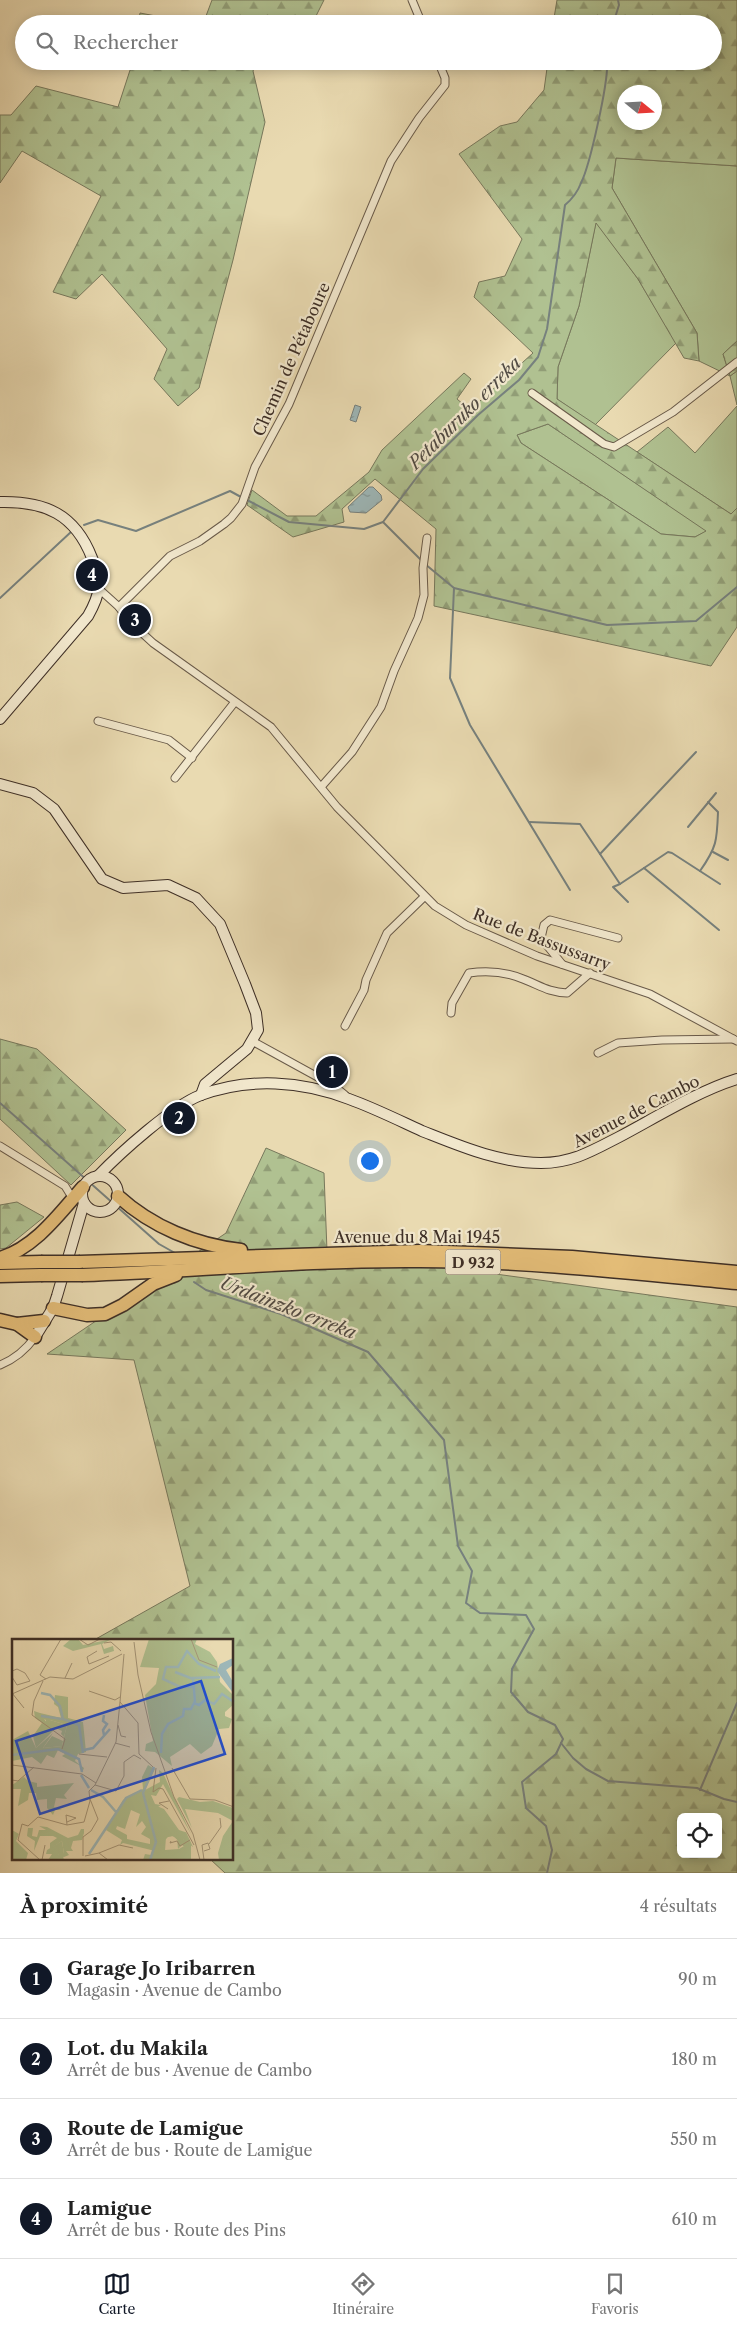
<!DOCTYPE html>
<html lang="fr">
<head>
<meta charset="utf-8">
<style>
	body { margin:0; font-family:"Libre Caslon Text",serif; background:#f2f2f2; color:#222 }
	.controls { position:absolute; right:15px; bottom:15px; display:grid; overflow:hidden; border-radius:8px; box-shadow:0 2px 12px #0003 }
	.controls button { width:45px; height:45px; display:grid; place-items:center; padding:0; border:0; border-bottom:1px solid #e0e0e0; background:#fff; color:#222; font:25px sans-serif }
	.compass { position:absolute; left:617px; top:85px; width:45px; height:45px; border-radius:50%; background:#fff; box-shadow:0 2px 12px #0003; rotate:108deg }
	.you { position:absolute; left:369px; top:1160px; width:18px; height:18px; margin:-12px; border:4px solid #fff; border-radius:50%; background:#1a73e8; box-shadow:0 0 0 8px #1a73e833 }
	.badge { display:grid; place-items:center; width:32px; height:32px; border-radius:50%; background:#111827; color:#fff; font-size:16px; font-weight:700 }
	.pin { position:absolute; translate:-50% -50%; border:2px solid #fff; box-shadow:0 1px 5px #0006 }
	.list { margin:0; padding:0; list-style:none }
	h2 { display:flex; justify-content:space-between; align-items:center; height:65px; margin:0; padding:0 20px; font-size:21px }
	h2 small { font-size:16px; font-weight:400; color:#767676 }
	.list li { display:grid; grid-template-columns:32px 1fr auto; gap:15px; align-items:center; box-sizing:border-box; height:80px; padding:0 20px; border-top:1px solid #e0e0e0 }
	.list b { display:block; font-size:19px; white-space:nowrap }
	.list p { margin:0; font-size:16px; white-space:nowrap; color:#767676 }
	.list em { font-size:16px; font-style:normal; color:#767676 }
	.icon { flex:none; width:28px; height:28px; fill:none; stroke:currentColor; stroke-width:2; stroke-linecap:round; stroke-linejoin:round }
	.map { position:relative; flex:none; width:737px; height:1873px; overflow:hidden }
	.search { position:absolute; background:#fff; box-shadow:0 2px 12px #0003; left:15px; right:15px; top:15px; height:55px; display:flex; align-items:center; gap:12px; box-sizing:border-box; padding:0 18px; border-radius:28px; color:#767676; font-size:19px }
	.sheet { height:385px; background:#fff }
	nav { display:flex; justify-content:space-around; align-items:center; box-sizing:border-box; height:70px; border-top:1px solid #e0e0e0; background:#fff; font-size:14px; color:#767676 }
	nav a { display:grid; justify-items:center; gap:2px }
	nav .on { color:#111827 }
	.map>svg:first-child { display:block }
</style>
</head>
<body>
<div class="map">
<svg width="737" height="1873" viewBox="0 0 737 1873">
	<defs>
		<pattern id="forest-firs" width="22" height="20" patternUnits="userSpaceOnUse" patternTransform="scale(1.25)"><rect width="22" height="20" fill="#b0c191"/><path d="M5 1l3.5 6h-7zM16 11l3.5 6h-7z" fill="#919d76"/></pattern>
		<pattern id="water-ripples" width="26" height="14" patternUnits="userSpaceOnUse" patternTransform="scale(1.25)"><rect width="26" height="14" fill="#9db7b8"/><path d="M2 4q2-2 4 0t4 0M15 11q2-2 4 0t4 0" fill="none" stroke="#819595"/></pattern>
	</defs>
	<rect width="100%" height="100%" fill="#e9dab1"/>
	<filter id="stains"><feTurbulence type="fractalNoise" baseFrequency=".004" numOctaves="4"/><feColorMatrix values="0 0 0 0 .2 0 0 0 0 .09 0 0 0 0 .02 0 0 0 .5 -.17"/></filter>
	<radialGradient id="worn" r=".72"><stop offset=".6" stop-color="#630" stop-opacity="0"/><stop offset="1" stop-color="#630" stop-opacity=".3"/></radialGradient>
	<g fill="#b0c191" stroke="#77785c">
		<polygon points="616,158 737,166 737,341 723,354 730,376 737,371 737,405 730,376 699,361 697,333 612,188"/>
		<polygon points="596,222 638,279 676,343 595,425 557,399 558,367 579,306"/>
		<polygon points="737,406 737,508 731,514 637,452 668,427 695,453"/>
		<polygon points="548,424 707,531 695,537 661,534 521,443 517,435"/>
	</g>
	<g fill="url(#forest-firs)" stroke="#77785c" fill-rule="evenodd">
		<polygon points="212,0 324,0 312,24 203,24"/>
		<path d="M557 0H737V166L616 158 612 188 697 333 699 361 684 358 638 279 596 223 579 306 558 367 557 399 731 514 737 508V627L711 666 434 606 436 529 375 479 342 509 344 522 293 537 247 505 252 490 287 516H316L369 472 382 450 464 373 471 379 457 399 470 410 533 353 474 297 479 282 505 276 522 239 459 154 500 126 517 122 544 90 548 61H713V24H553ZM624 92H654V122H624ZM548 424 706 531 695 537 661 534 521 443 517 435Z"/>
		<polygon points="140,13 198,24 138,24"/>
		<polygon points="133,61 257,61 253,71 265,122 233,260 199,388 178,406 154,379 167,349 102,274 76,299 53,292 101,196 22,151 0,183 0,115 11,115 36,86 118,107"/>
		<polygon points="737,341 737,371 730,376 723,354"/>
		<polygon points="0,1039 37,1049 126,1130 71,1185 0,1119"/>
		<path d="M266 1148 324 1173 327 1251 737 1307V1873H225L210 1859H232V1640H94L190 1586 134 1360 47 1354 226 1233ZM681 1817H718V1854H681Z"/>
		<polygon points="17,1202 44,1217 6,1248 0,1249 0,1205"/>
	</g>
	<g fill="url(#water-ripples)" stroke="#77817e">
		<polygon points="355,405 361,407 356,422 350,420"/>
		<polygon points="369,487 373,487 381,495 382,500 366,513 350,512 348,507"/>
	</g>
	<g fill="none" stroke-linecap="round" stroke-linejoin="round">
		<g stroke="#77817e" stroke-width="2">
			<polyline points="613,24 619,5 618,0"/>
			<path d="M247 500 289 522 364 529 383 522 423 469 478 415 519 380 538 357 547 329 565 205C571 200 578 191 581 183 590 165 609 80 607 61"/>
			<polyline points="383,522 422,561"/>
			<polyline points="84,525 98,520 136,531 230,491 241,497"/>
			<polyline points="425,564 454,588 607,625 696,621 737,587"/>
			<polyline points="454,588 450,678 470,725 570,890"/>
			<polyline points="0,598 72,531"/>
			<polyline points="529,822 580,824 620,884 668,852 672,853 720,884"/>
			<polyline points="688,827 716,793"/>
			<polyline points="713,852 728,860"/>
			<polyline points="600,854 696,752"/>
			<polyline points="644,868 719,930"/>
			<path d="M700 871C717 847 717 840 718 812L708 802"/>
			<polyline points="620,884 613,887 628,902"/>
			<polyline points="0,1103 159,1244 175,1253"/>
			<polyline points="194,1282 206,1290 281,1314 368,1352 444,1440 458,1546 472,1571 466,1603 480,1613 526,1615 534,1629 512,1669 511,1692 528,1712 555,1725 563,1739 556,1754 522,1782 526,1808 546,1826 552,1850 547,1873"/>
			<polyline points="561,1743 573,1758 586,1769 608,1781 697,1788 724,1799 737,1802"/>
			<polyline points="700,1790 737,1703"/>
		</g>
		<g stroke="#695a49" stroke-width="9">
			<g id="street">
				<polyline points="412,0 422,24"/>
				<polyline points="532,393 604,444 614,447 673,412 737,362"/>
				<polyline points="99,589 119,607 128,620 153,643 271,727 337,807 435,906 466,925 537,956 650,994 737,1041"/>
				<polyline points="119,607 170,556 200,541 224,524 231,518 242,504 255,467 289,404 391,161 419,118 445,85 445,78 438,61"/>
				<polyline points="98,721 169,740 192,758"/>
				<polyline points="175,778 234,703"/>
				<polyline points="321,787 352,752 381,707 394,671 418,618 424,595 423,568 427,538"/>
				<polyline points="562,964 541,938 544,925 550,920 618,938"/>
				<path d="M451 1013 452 1003 469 973C488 970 506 972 523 979 541 986 548 992 567 993L590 973"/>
				<polyline points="345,1026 364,990 366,980 387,933 424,897"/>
				<polyline points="252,1041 334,1086 345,1095"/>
				<polyline points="598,1053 618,1043 662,1040 733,1039"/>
				<polyline points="0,1146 65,1186 73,1199"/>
				<path d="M0 1365C15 1359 25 1351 35 1337"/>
			</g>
		</g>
		<g stroke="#3e2f26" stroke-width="12">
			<g id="secondary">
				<path d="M0 502C45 501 75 514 92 558 102 583 101 593 88 616L0 719"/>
				<polyline points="0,784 33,793 54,809 102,879 123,888 168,885 196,898 220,924 245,984 256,1013 258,1030 247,1049 205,1084 201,1095"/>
				<circle cx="100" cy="1194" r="18"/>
				<path d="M98 1176C120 1153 172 1106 201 1095 249 1077 302 1081 349 1099 374 1108 398 1120 422 1131 460 1146 499 1163 541 1163 572 1163 592 1151 619 1137 655 1118 698 1091 737 1079"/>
				<polyline points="35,1337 53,1308 57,1296 84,1203"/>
			</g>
		</g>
		<g stroke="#3e2f26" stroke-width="15">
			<g id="highway">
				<path d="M118 1196C152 1227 196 1245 241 1250"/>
				<path d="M0 1258C35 1248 60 1213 83 1187"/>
				<polyline points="80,1262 420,1251 572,1257 737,1272"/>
				<polyline points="0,1263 41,1262"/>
				<path d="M83 1275C195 1271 307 1260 420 1261 526 1261 631 1273 737 1283"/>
				<polyline points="0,1276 41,1275"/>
				<polyline points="53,1308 87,1315 105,1314 123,1305 153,1284 176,1275"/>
				<polyline points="0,1320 17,1324 35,1337"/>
				<polyline points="17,1324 44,1321"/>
			</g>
		</g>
		<use href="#street" stroke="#f1e7cc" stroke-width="7"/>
		<use href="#secondary" stroke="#f1e7cc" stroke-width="10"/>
		<use href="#highway" stroke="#e4bd78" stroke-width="12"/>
		<g stroke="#3e2f26" stroke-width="15" stroke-linecap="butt">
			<g id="highway-bridge">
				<polyline points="41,1262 80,1262"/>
				<polyline points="41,1275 83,1275"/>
			</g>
		</g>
		<use href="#highway-bridge" stroke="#e4bd78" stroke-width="12"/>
	</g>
	<g text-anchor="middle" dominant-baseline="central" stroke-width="4.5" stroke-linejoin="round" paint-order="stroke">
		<rect fill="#f1e7cc" stroke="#746658" stroke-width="1" x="445.5" y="1249.5" width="55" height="25" rx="4"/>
		<g font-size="15" font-weight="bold" fill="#3e2f26">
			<text x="473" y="1262">D 932</text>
		</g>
		<g font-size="16" fill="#3e2f26" stroke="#f1e7cc">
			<text transform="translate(291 359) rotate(-66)">Chemin de Pétaboure</text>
			<text transform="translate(542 939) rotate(21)">Rue de Bassussarry</text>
			<text transform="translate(636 1111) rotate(-27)">Avenue de Cambo</text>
			<text x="417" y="1237">Avenue du 8 Mai 1945</text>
		</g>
		<g font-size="18" font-style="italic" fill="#514a43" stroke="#f1e7cc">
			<text transform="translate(465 413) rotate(-45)">Petaburuko erreka</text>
			<text transform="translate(288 1308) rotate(21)">Urdainzko erreka</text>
		</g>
	</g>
	<g transform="translate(12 1639)">
		<rect width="221" height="221" fill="#e9dab1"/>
		<path d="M22 72 28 74 37 87 38 81 55 86 52 98 49 95 50 92 44 89 24 109 21 97 30 84 23 79ZM40 97 51 102 50 107 31 109ZM140 165 152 170 167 191 173 193 171 206 161 197 156 198 153 201V211L167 210 179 203V221H138L144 202 135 167ZM50 202 52 215H46L51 217 52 221H36L40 215H34L35 211Z" fill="#b0c191"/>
		<path d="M59 0H66L71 6 100 0 90 5 92 10 101 7 102 12 92 15 89 5 61 12 51 7ZM137 0H185L183 5 198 13 205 23 208 43 221 56V66L213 73V77L220 80 217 89 207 90 200 107 189 115 178 105 158 118 160 127 143 113 133 112 134 105 141 102 133 56 144 45 147 29 128 28ZM43 56 56 58V79L71 83 74 113 66 115 63 122 72 129 70 134 69 127 50 117 53 115 46 111 42 119 35 116 29 125 20 118 0 122V101L16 92 24 109 41 94 31 109 50 107 55 86 38 81 40 92 30 84H34V81L28 78V74L49 79 46 68 42 65ZM136 126 143 130 133 151 148 143 147 131 151 134 179 195 151 145 144 157 139 156 143 165 149 166 143 170 147 173 157 193H162L169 203 172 200 170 194 174 193 181 208 177 205 175 210 170 206 166 210 165 199 160 197 154 198 153 212 148 211 150 182 146 173 139 169 146 204 139 221H131L133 215 139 216 143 212 111 204 108 206 110 201 94 191 111 161 131 150 130 138ZM119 171 128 175 124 188 130 182 134 188 129 195 138 200V205L115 200V196L104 190 105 187 113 190ZM12 138 16 142 25 144V148L62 144 52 156 55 160 44 159 42 168 50 171H43L41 176 35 169V160L25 161 24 154H17L16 161 6 167 9 150H0V146ZM167 158 188 163 201 162 221 169V221H207L206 214 211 197 221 182 206 174 173 170 180 189 165 160ZM27 187 35 188 56 199 66 196 69 190H72V194L70 201 61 202 59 209 61 212H54L57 216 52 218 47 217 45 211 52 215 50 202 38 210V204L45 199 41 197H28L22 212 23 202 15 197 16 189H21L20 197 25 198 27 191H34ZM0 191 7 195 4 202 16 214 14 221H0Z" fill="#b0c191" fill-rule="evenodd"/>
		<path d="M221 19V26L214 31 221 43V54L205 32 208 25Z" fill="#9db7b8"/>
		<path fill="none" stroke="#9db7b8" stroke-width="2.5" d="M163 33 181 40M182 48 166 47 151 40 154 28H166L175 12 187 25 204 32M29 54 38 56 48 67 51 80 67 86 71 114M183 63 181 39 208 38M29 77 50 80M92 96 91 91 95 85 91 82 92 76M72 111 81 109 98 90M149 114 150 95 156 85 171 77 172 70H179L182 64 187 66 193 61 202 65 210 55 222 63M0 116 46 110 67 120 70 133M69 136 77 149M79 151 91 158 104 173M77 215 114 159 130 151M138 221 144 203 131 154 142 128"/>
		<path fill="none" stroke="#a59679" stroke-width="1" d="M67 0 76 6 88 0M179 0 187 21 205 28M122 3 126 36 139 93 162 158 181 195 188 221M92 4 99 3 109 12M85 12 75 18 77 25 97 17M112 15 108 63 126 84 127 115 141 128M0 32 5 30 13 34 18 42 5 46 0 38M53 39 60 24M34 40 28 36 49 0M31 42 22 62 20 76 53 100 50 110M77 52 103 61 108 58M0 54 12 69M0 55 38 38 61 40 110 15M106 86 109 97 114 98M103 104 118 108M67 115 95 118M0 126 70 135 84 144M144 129 141 153 147 149 151 150M160 129 178 160 203 161 222 168M0 141 6 142 22 128M83 146 104 152 112 137V123L122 116 129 120M151 150 182 206M156 170 147 164 157 162M55 183 64 179 54 176 55 186M10 185 16 187 26 178 55 186 72 183 78 162 77 152 83 146 104 103 108 63M10 185 6 201 28 221M159 202 158 204 165 202 168 207 178 201M197 205 209 188 208 179M87 214 107 206 121 209M71 217V198L79 192 86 180 78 160M73 217 87 214 96 221M30 221 33 206M192 221 190 206 196 204 198 210 192 212"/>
		<path fill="#1d4ed8" fill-opacity="0.15" stroke="#1d4ed8" stroke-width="2.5" d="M189 42 213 115 28 175 4 102Z"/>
		<rect width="221" height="221" fill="none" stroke="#3e2f26" stroke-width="2.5"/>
	</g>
	<rect width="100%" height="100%" filter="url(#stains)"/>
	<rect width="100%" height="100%" fill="url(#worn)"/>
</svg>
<div class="controls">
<button><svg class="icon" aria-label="locate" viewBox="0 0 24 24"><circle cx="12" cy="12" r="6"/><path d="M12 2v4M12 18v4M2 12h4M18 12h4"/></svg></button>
</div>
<svg class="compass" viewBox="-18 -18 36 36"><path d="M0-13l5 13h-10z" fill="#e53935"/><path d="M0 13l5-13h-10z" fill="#767676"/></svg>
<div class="you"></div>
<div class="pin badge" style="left:332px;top:1072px">1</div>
<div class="pin badge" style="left:179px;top:1118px">2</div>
<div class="pin badge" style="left:135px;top:620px">3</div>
<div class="pin badge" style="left:92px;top:575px">4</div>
<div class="search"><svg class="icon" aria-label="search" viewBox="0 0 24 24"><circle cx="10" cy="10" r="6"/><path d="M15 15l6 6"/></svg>Rechercher</div>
</div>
<section class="sheet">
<h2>À proximité<small>4 résultats</small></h2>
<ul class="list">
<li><span class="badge">1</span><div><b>Garage Jo Iribarren</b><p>Magasin · Avenue de Cambo</p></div><em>90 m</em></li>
<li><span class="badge">2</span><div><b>Lot. du Makila</b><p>Arrêt de bus · Avenue de Cambo</p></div><em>180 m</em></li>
<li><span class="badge">3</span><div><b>Route de Lamigue</b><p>Arrêt de bus · Route de Lamigue</p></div><em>550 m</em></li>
<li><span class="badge">4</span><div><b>Lamigue</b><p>Arrêt de bus · Route des Pins</p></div><em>610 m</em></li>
</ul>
</section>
<nav>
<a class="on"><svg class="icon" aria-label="map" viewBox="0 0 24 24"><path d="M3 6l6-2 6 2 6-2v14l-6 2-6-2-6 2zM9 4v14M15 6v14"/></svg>Carte</a>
<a><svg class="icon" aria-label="directions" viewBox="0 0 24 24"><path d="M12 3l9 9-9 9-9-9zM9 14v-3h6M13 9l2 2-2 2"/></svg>Itinéraire</a>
<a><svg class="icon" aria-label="saved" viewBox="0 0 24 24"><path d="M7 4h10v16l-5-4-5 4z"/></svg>Favoris</a>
</nav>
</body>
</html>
